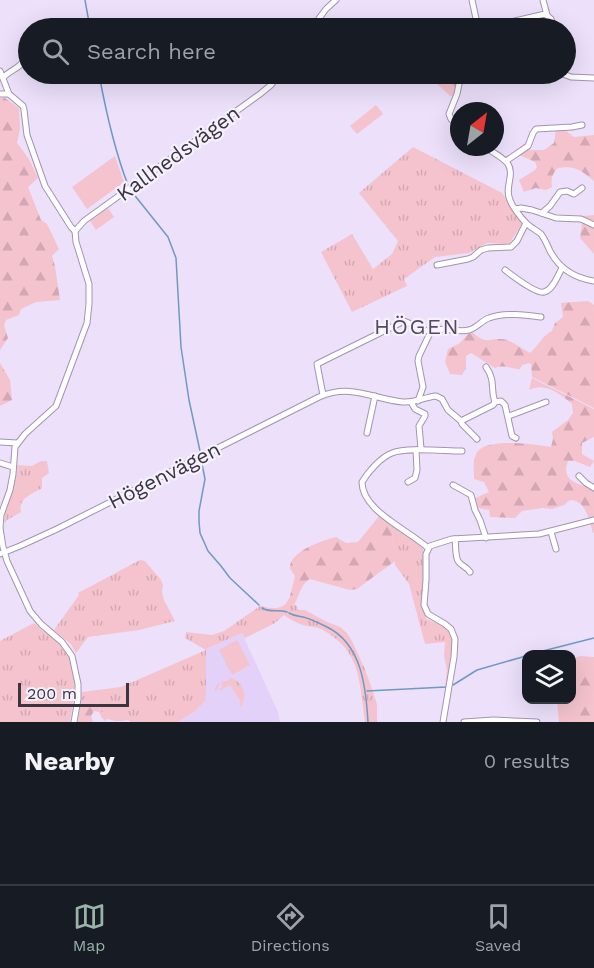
<!DOCTYPE html>
<html lang="en">
<head>
<meta charset="utf-8">
<style>
	body { margin:0; font-family:"Work Sans",sans-serif; background:#20242c; color:#f1f3f6 }
	.controls { position:absolute; right:18px; bottom:18px; display:grid; overflow:hidden; border-radius:12px; box-shadow:0 6px 24px #0002 }
	.controls button { width:54px; height:54px; display:grid; place-items:center; padding:0; border:0; border-bottom:2px solid #363941; background:#171b24; color:#f1f3f6; font:30px sans-serif }
	.compass { position:absolute; left:450px; top:102px; width:54px; height:54px; border-radius:50%; background:#171b24; box-shadow:0 6px 24px #0002; rotate:31deg }
	.scale { position:absolute; left:18px; bottom:15px; width:111px; box-sizing:border-box; padding-left:6px; border:3px solid #3b3542; border-top:0; font-size:16px; line-height:21px; white-space:nowrap; color:#3b3542; -webkit-text-stroke:4px #f6f1fe; paint-order:stroke }
	.list { margin:0; padding:0; list-style:none }
	h2 { display:flex; justify-content:space-between; align-items:center; height:78px; margin:0; padding:0 24px; font-size:26px }
	h2 small { font-size:20px; font-weight:400; color:#9ea1a6 }
	.icon { flex:none; width:33px; height:33px; fill:none; stroke:currentColor; stroke-width:2; stroke-linecap:round; stroke-linejoin:round }
	.map { position:relative; flex:none; width:594px; height:722px; overflow:hidden }
	.search { position:absolute; background:#171b24; box-shadow:0 6px 24px #0002; left:18px; right:18px; top:18px; height:66px; display:flex; align-items:center; gap:15px; box-sizing:border-box; padding:0 21px; border-radius:33px; color:#9ea1a6; font-size:22px }
	.sheet { height:162px; background:#171b24 }
	nav { display:flex; justify-content:space-around; align-items:center; box-sizing:border-box; height:84px; border-top:2px solid #363941; background:#171b24; font-size:16px; color:#9ea1a6 }
	nav a { display:grid; justify-items:center; gap:3px }
	nav .on { color:#99b3a9 }
	.map>svg:first-child { display:block }
</style>
</head>
<body>
<div class="map">
<svg width="594" height="722" viewBox="0 0 594 722">
	<defs>
		<pattern id="grass-tufts" width="24" height="20" patternUnits="userSpaceOnUse" patternTransform="scale(1.5)"><rect width="24" height="20" fill="#f5c3ce"/><path d="M3 7l-1-3M5 7V3M7 7l1-3M15 17l-1-3M17 17v-4M19 17l1-3" fill="none" stroke="#d3a8b2"/></pattern>
		<pattern id="forest-firs" width="22" height="20" patternUnits="userSpaceOnUse" patternTransform="scale(1.5)"><rect width="22" height="20" fill="#f5c3ce"/><path d="M5 1l3.5 6h-7zM16 11l3.5 6h-7z" fill="#d3a8b2"/></pattern>
	</defs>
	<rect width="100%" height="100%" fill="#ece0fb"/>
	<polygon fill="#e3d1f9" points="242,633 278,712 280,722 178,722 194,712 206,693 206,649"/>
	<g fill="url(#grass-tufts)">
		<polygon points="441,74 459,74 453,96 450,96 436,83 443,75"/>
		<polygon points="413,147 502,193 522,222 520,227 509,244 487,243 469,253 435,257 404,279 407,286 352,312 321,252 352,234 373,269 392,254 398,241 359,193"/>
		<path d="M41 461H47L49 473 42 478V488C31 495 18 498 21 512L7 520 5 524C2 508 18 486 17 465L32 466Z"/>
		<path d="M395 526 423 547 425 577 422 602 426 619C442 625 453 629 453 648L443 706 447 670 444 656 445 642 425 644 409 584 395 565V549L392 536Z"/>
		<polygon points="140,560 145,561 161,580 163,585 162,592 164,600 175,621 139,630 88,637 76,653 71,644 54,630 79,595 78,593"/>
		<path d="M290 596 297 599 294 605 297 606 298 610H305L327 622 340 627 347 633 352 641 364 667 371 686 377 704V722H365C359 682 362 652 323 630 316 626 308 627 300 624 295 622 289 619 284 615L275 623 245 638 242 633 206 649V693L205 701 194 712 178 722H131L128 720C120 722 115 721 107 719V717L100 711 95 697 81 701 82 692 121 687 206 650 185 638 186 632 212 635 224 631 260 606C273 609 285 611 290 596Z"/>
		<path d="M34 623C44 632 55 639 63 648 81 669 74 698 70 722H0V641Z"/>
		<path d="M231 678C244 683 248 695 241 707L239 706 241 702 230 685 219 691 222 687 221 682 216 691H214C216 684 221 681 227 681Z"/>
	</g>
	<g fill="url(#forest-firs)">
		<polygon points="0,98 5,98 19,108 20,129 17,143 29,159 38,178 28,187 41,220 47,224 59,249 52,256 55,266 60,300 36,302 21,309 19,315 6,320 4,325 8,338 0,350"/>
		<path d="M556 130H565L574 137 594 135V181C581 170 575 165 558 168 552 174 551 178 552 187L546 190 536 188 524 192 519 180 535 170 537 167 535 162 519 155 527 150H544L554 143Z"/>
		<polygon points="594,215 594,254 580,238 583,216"/>
		<path d="M588 301 594 305V408L532 377 531 364 529 363 522 365 520 369C511 369 503 364 495 368L471 353 466 356V368L462 375 450 374 445 362 448 349 460 343 468 334 473 333C488 345 487 338 502 339 511 340 522 349 530 353 538 346 543 335 552 331L555 323 563 317 561 303Z"/>
		<polygon points="0,363 10,380 12,400 0,406"/>
		<path d="M532 378 594 409V437L582 443V454L594 461 590 467 575 461H568C560 482 579 484 594 489V533H593C589 520 586 500 570 500L564 505 552 509 543 508 522 511 515 518 490 517 489 510 478 508 475 498 489 492 484 482 474 479C474 470 472 459 478 451 488 438 535 444 551 447L553 439 552 432 568 420 573 413 572 404C559 393 545 382 529 390Z"/>
		<path d="M380 515 395 526 392 536 395 549V561L357 589 350 590 310 579C303 582 300 592 297 599L290 596 295 576C294 575 291 570 290 568 289 551 324 540 336 537L346 543 358 542Z"/>
		<polygon points="580,656 594,657 594,722 559,722 557,700 572,700 572,659"/>
		<polygon points="92,694 95,697 100,711 106,714 107,719 105,721 102,718 99,712 94,711 91,716 93,722 78,722 81,701"/>
	</g>
	<g fill="#f5c3ce">
		<polygon points="376,105 383,114 357,134 350,126"/>
		<polygon points="115,156 124,182 87,209 72,187"/>
		<polygon points="108,208 114,217 96,230 90,221"/>
		<polygon points="237,640 250,665 232,675 219,650"/>
	</g>
	<g fill="none" stroke-linecap="round" stroke-linejoin="round">
		<g stroke="#6f99c2" stroke-width="1.5">
			<polyline points="85,0 90,28"/>
			<path d="M99 74C106 112 114 149 128 185"/>
			<polyline points="132,192 168,237 176,258 181,347 189,400 200,451"/>
			<polyline points="201,459 205,479 199,511 199,521 200,533 208,551 221,566 230,578 259,605"/>
			<path d="M262 608C270 613 279 609 287 612"/>
			<path d="M289 613C294 616 297 616 303 617 308 618 321 624 327 627 362 644 366 688 368 722"/>
			<polyline points="531,654 594,638"/>
			<polyline points="453,685 477,670 526,656"/>
			<polyline points="367,691 446,687"/>
		</g>
		<g stroke="#a294b2" stroke-width="7">
			<g id="minor">
				<polyline points="472,0 477,23 477,28"/>
				<polyline points="543,0 547,15"/>
				<polyline points="312,28 326,9 336,0"/>
				<polyline points="484,28 545,14 551,19 553,28"/>
				<polyline points="0,71 9,94 23,106 24,110 27,135 45,186 71,227 75,231"/>
				<polyline points="563,74 571,77 594,78"/>
				<path d="M3 78C9 70 22 68 25 58"/>
				<polyline points="0,94 9,94"/>
				<polyline points="459,127 451,119 449,114 457,94 461,74"/>
				<path d="M485 147C492 152 503 157 508 164 515 175 504 188 510 200 512 206 521 218 526 223 530 227 536 230 541 234 545 239 547 245 550 251 559 268 574 278 594 281"/>
				<polyline points="506,161 528,146 533,133 536,129 572,127 582,125"/>
				<polyline points="516,209 521,208 532,210 556,218 581,219 594,225"/>
				<polyline points="542,213 550,206 560,192 567,191 574,194 582,188"/>
				<polyline points="75,231 84,221 260,94 271,85 279,74"/>
				<polyline points="437,265 468,259 473,257 481,250 488,248 511,247 517,241 526,223"/>
				<path d="M505 270C513 276 536 294 544 292 553 290 558 275 562 268"/>
				<path d="M486 367C496 381 490 388 495 402"/>
				<polyline points="323,395 317,364 404,321 430,332"/>
				<path d="M418 401 423 387 418 361 419 356 431 331C444 326 457 333 469 330 477 328 482 320 489 318 504 312 526 315 541 317"/>
				<polyline points="411,402 415,409 425,414 425,416 419,426 421,448"/>
				<polyline points="509,416 546,402"/>
				<polyline points="461,421 462,424 477,439"/>
				<polyline points="367,433 375,396"/>
				<polyline points="0,442 17,443"/>
				<polyline points="0,463 13,467"/>
				<polyline points="579,476 586,483 594,488"/>
				<polyline points="408,482 415,478 417,470 416,450"/>
				<polyline points="453,485 471,495 475,510 480,520 486,538"/>
				<polyline points="551,532 556,549"/>
				<path d="M455 539C456 545 455 556 458 561 461 566 466 566 470 572"/>
				<path d="M428 548C409 530 362 511 362 482 368 472 381 457 392 453 407 447 444 451 462 451"/>
				<path d="M0 554 20 546 57 529 319 397C352 383 372 399 403 402 415 403 425 397 436 396L442 399 448 410 461 421 493 405 495 402 501 401 505 405 512 436 516 438"/>
				<polyline points="74,722 78,699 78,684 72,656 62,642 41,624 30,611 7,561 3,547 0,528 1,515 10,490 13,474 15,447 25,434 56,406 87,323 89,304 89,284 76,242 75,231"/>
				<polyline points="443,722 454,657 455,639 451,629 445,624 428,614 424,605 426,580 426,554 430,546 452,539 539,534 594,520"/>
				<polyline points="464,722 493,720 537,722"/>
			</g>
		</g>
		<use href="#minor" stroke="#fff" stroke-width="5"/>
	</g>
	<g text-anchor="middle" dominant-baseline="central" stroke-width="4.5" stroke-linejoin="round" paint-order="stroke">
		<g font-size="21" fill="#3b3542" stroke="#f6f1fe">
			<text transform="translate(178 153) rotate(-36)">Kallhedsvägen</text>
			<text transform="translate(164 475) rotate(-27)">Högenvägen</text>
		</g>
		<g font-size="22" letter-spacing="1.5" fill="#554964" stroke="#f6f1fe">
			<text x="417" y="326">HÖGEN</text>
		</g>
	</g>
</svg>
<div class="controls">
<button><svg class="icon" aria-label="layers" viewBox="0 0 24 24"><path d="M12 4l9 5-9 5-9-5zM3 14l9 5 9-5"/></svg></button>
</div>
<svg class="compass" viewBox="-18 -18 36 36"><path d="M0-13l5 13h-10z" fill="#e53935"/><path d="M0 13l5-13h-10z" fill="#9ea1a6"/></svg>
<div class="scale">200 m</div>
<div class="search"><svg class="icon" aria-label="search" viewBox="0 0 24 24"><circle cx="10" cy="10" r="6"/><path d="M15 15l6 6"/></svg>Search here</div>
</div>
<section class="sheet">
<h2>Nearby<small>0 results</small></h2>
<ul class="list">
</ul>
</section>
<nav>
<a class="on"><svg class="icon" aria-label="map" viewBox="0 0 24 24"><path d="M3 6l6-2 6 2 6-2v14l-6 2-6-2-6 2zM9 4v14M15 6v14"/></svg>Map</a>
<a><svg class="icon" aria-label="directions" viewBox="0 0 24 24"><path d="M12 3l9 9-9 9-9-9zM9 14v-3h6M13 9l2 2-2 2"/></svg>Directions</a>
<a><svg class="icon" aria-label="saved" viewBox="0 0 24 24"><path d="M7 4h10v16l-5-4-5 4z"/></svg>Saved</a>
</nav>
</body>
</html>
